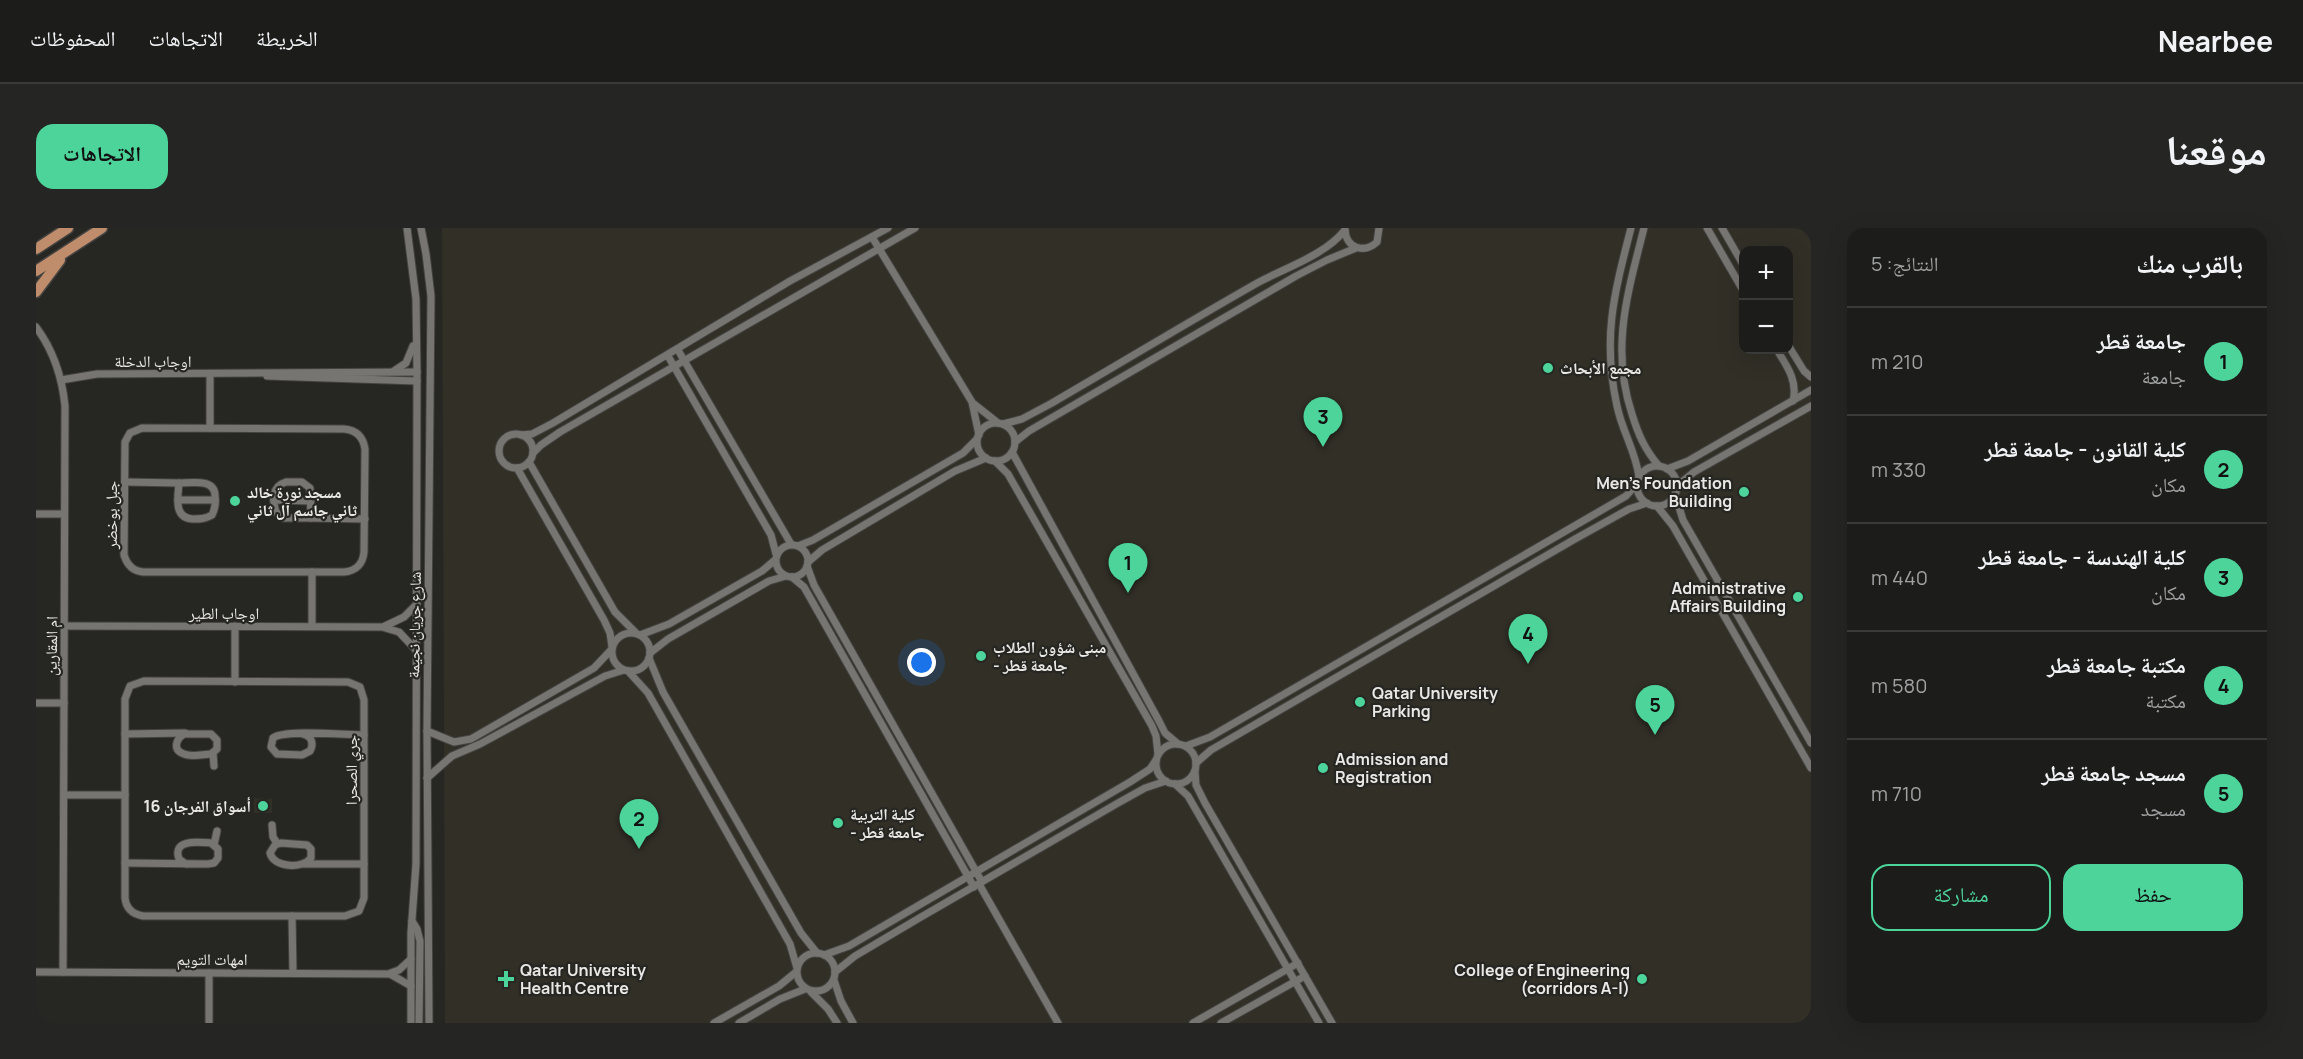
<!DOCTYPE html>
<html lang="ar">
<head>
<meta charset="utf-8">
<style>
	body { margin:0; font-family:Manrope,"Noto Naskh Arabic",sans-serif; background:#252523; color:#f1f3f6; direction:rtl }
	.controls { position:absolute; right:18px; top:18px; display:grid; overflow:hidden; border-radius:12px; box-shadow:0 6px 24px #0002 }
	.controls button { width:54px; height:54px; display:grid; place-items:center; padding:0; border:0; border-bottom:2px solid #3a3a39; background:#1c1c1a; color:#f1f3f6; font:30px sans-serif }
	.you { position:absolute; left:886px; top:435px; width:21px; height:21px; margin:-15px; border:4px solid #fff; border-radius:50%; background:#1a73e8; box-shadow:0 0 0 9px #1a73e833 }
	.badge { display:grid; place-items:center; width:39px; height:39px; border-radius:50%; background:#4cd49b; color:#111; font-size:20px; font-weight:700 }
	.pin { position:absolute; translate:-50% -50px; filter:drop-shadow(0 2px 3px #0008) }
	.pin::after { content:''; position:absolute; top:32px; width:21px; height:18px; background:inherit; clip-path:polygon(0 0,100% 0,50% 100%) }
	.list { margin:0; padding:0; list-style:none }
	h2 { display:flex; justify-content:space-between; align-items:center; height:78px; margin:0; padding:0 24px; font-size:26px }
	h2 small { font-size:20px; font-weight:400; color:#a0a1a2 }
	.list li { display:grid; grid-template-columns:39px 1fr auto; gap:18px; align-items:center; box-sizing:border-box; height:108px; padding:0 24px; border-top:2px solid #3a3a39 }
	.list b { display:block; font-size:22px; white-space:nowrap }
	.list p { margin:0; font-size:20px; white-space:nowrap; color:#a0a1a2 }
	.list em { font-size:20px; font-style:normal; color:#a0a1a2 }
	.actions { display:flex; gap:12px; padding:18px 24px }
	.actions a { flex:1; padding:14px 0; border:2px solid #4cd49b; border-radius:18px; text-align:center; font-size:21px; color:#4cd49b }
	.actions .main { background:#4cd49b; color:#111 }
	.map { position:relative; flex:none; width:1775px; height:795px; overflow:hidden; direction:ltr; border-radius:18px }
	header { display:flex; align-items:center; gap:36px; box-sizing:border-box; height:84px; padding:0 30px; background:#1c1c1a; border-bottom:2px solid #3a3a39 }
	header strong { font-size:28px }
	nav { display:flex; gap:33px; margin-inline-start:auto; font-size:21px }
	.intro { display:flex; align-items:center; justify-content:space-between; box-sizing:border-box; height:144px; padding:0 36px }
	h1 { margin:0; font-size:42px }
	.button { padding:15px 27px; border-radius:18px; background:#4cd49b; color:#111; font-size:21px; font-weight:700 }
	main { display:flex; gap:36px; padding:0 36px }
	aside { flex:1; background:#1c1c1a; border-radius:18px; box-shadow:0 6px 24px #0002 }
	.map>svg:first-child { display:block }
</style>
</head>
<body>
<header>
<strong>Nearbee</strong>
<nav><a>الخريطة</a><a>الاتجاهات</a><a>المحفوظات</a></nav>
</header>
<div class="intro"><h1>موقعنا</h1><a class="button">الاتجاهات</a></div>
<main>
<aside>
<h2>بالقرب منك<small>النتائج: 5</small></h2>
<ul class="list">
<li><span class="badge">1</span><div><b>جامعة قطر</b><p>جامعة</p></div><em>210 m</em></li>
<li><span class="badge">2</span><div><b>كلية القانون - جامعة قطر</b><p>مكان</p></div><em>330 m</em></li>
<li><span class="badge">3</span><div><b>كلية الهندسة - جامعة قطر</b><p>مكان</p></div><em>440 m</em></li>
<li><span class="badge">4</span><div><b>مكتبة جامعة قطر</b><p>مكتبة</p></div><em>580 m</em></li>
<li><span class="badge">5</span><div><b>مسجد جامعة قطر</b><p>مسجد</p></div><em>710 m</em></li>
</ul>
<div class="actions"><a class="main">حفظ</a><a>مشاركة</a></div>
</aside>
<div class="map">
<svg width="1775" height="795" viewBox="0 0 1775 795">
	<rect width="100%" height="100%" fill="#262622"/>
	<g fill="#312f26" fill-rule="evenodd">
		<path d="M406 0H1775V795H409ZM1708 22H1752V122H1708Z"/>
		<polygon points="218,569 222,571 228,570 229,572 236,570 236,585 218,585"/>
	</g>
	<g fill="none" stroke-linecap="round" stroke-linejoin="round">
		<g stroke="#444341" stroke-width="9">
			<g id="street">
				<polyline points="371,0 380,71 381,144 380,636 375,705 375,795"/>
				<polyline points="385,0 390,26 395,68 391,503 393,795"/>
				<path d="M1595 0C1578 66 1566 110 1581 178 1586 203 1600 224 1603 249"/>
				<path d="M1608 0C1592 64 1574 120 1596 186 1602 206 1609 222 1623 238"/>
				<polyline points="1671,0 1708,64"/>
				<polyline points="1686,0 1708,38"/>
				<path d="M1309 2C1310 20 1328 26 1341 14L1343 0"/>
				<polyline points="836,9 936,174 943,207"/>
				<path d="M0 99C18 123 26 148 29 178L27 744"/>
				<polyline points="1752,117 1768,143 1775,149"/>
				<polyline points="642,122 755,316"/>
				<path d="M1741 122C1751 138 1762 153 1757 173"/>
				<polyline points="632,128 735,307 740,326"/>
				<polyline points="358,143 370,135 377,118"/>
				<polyline points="174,146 174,200"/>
				<polyline points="231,148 381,153"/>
				<polyline points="25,152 61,146 381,144"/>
				<polyline points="938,176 962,195"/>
				<circle cx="960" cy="214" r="19"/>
				<path d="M967 196 986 191 1016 175C1085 135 1154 93 1223 54 1251 39 1289 27 1309 2"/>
				<path d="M106 200 308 201C320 202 327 208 329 221L328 324C327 336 320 343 308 344H107C97 343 91 337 88 327L89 214 94 205Z"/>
				<circle cx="480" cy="223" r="17"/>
				<polyline points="485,207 496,206 517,195 754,53 852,0"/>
				<polyline points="979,214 993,203 1260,48 1291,32 1320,20"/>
				<polyline points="976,224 1123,493 1129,505 1142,516"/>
				<polyline points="497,225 505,217 524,204 879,0"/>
				<polyline points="959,233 972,246 1116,498 1120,508 1122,526"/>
				<polyline points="493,234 579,384 600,405"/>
				<circle cx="1621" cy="258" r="20"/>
				<polyline points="481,240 568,392 574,405 576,419"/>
				<polyline points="1631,241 1652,233 1775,162"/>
				<polyline points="89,254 143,255"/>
				<path d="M250 254H266L274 260 275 290H247L240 284C236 272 236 258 250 254Z"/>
				<path d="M143 255C155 255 179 250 179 268 180 275 179 281 176 287 169 291 164 291 157 291 137 290 142 269 143 255Z"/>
				<polyline points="1641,258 1658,244 1775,178"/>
				<polyline points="1639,266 1647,292 1775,515"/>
				<polyline points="142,272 179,272"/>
				<polyline points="238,272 275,273"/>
				<polyline points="1621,278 1637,298 1775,540"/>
				<polyline points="0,286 28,286"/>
				<polyline points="275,290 329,291"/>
				<circle cx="756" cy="333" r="16"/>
				<polyline points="762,318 777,312 927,225 941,211"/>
				<polyline points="772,334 786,322 919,243 950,230"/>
				<polyline points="771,338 778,357 946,654"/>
				<polyline points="756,349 768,359 938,659"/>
				<polyline points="29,398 346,399 363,404 380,422"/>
				<polyline points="199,398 199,454"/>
				<polyline points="276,398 276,344"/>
				<polyline points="349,398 368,389 381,376"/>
				<circle cx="595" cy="424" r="19"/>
				<polyline points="604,407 633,396 726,343 739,332"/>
				<polyline points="614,425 632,411 733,353 750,348"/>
				<polyline points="613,430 627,464 765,705 781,725"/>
				<polyline points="592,443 612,465 741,693 754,716 761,740"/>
				<path d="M108 453 312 454 324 459 328 472V670L323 683 309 688H107C96 686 90 680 89 670V471L94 458Z"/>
				<polyline points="0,475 28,475"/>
				<polyline points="391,503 418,514 435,511 558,440 575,422"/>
				<polyline points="89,506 149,505"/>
				<path d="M148 506H175L181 512V521L175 526C167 527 155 529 148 526 136 522 140 511 148 506Z"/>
				<path d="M267 506C276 508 278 516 274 523L266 527 241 526 235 519 237 510C248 501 310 507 328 507"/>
				<circle cx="1140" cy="536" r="20"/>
				<polyline points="1150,518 1174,509 1590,268 1601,256"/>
				<polyline points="177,525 178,538"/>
				<polyline points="1160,535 1175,522 1539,311 1593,281 1611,275"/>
				<polyline points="1159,543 1160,557 1169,575 1296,795"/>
				<polyline points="391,550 416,528 444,516 569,448 588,442"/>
				<polyline points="1139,556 1152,568 1283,795"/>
				<polyline points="29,567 89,567"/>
				<polyline points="236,597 237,609 241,615"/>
				<path d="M245 615 271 617 275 621V630C267 641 238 640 234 625L239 617Z"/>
				<polyline points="178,617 181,603"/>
				<path d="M89 635 172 636 178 635 182 630V621L175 615C162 614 136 611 143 631L150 636"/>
				<polyline points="268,636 328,636"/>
				<polyline points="943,656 1022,795"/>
				<polyline points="256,688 257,745"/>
				<polyline points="376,693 381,701 384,713 383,795"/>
				<circle cx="780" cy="744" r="19"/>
				<polyline points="788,727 813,718 1094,554 1114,541 1120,532"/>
				<polyline points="0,744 352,746 363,742 375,731"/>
				<polyline points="799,744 819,728 885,689 1082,575 1109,560 1130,553"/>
				<polyline points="354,746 375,758"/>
				<polyline points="798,752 805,773 817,795"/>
				<polyline points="775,764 792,781 801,795"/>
				<polyline points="173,795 173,745"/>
				<polyline points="678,795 743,758 760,744"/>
				<polyline points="703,795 744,771 769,761"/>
				<polyline points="1157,795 1262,735"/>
				<polyline points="1185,795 1269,748"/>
			</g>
		</g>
		<g stroke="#444341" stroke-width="13">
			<g id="primary">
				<polyline points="0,21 32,0"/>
				<polyline points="0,43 66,0"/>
				<polyline points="0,64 24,32"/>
			</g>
		</g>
		<use href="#street" stroke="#767571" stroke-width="7"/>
		<use href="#primary" stroke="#bf8d6b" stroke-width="10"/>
	</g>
	<g fill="#4cd49b" stroke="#262622" stroke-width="2">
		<circle cx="1512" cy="140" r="6"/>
		<circle cx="1708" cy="264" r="6"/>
		<circle cx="199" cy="273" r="6"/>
		<circle cx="1762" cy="369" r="6"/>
		<circle cx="945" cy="428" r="6"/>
		<circle cx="1324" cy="474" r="6"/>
		<circle cx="1287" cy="540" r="6"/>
		<circle cx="227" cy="578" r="6"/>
		<circle cx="802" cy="595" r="6"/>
		<path d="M467 742h6v6h6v6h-6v6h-6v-6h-6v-6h6z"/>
		<circle cx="1606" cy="751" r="6"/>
	</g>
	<g text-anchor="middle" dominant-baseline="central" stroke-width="4.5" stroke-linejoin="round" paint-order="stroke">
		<g font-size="16" fill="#eae9e7" stroke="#262622">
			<text x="117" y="133">اوجاب الدخلة</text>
			<text transform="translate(75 287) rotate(-90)">جبل بوخضر</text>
			<text x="188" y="385">اوجاب الطير</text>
			<text transform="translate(378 397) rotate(-89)">شارع جريان نجيمة</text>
			<text transform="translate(15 418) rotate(-89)">ام المقارين</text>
			<text transform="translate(315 542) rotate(-90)">جري الصحرا</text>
			<text x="176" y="731">امهات التويم</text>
		</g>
		<g font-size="16" font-weight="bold" fill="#eae9e7" stroke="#262622" text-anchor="start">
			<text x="1524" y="140">مجمع الأبحاث</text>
			<text x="1696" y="255" text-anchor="end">Men's Foundation<tspan x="1696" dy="18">Building</tspan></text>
			<text x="211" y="264">مسجد نورة خالد<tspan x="211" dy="18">ثاني جاسم آل ثاني</tspan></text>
			<text x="1750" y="360" text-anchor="end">Administrative<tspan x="1750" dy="18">Affairs Building</tspan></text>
			<text x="957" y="419">مبنى شؤون الطلاب<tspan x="957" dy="18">- جامعة قطر</tspan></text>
			<text x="1336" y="465">Qatar University<tspan x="1336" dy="18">Parking</tspan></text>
			<text x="1299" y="531">Admission and<tspan x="1299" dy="18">Registration</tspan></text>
			<text x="215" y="578" text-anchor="end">أسواق الفرجان 16</text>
			<text x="814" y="586">كلية التربية<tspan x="814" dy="18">- جامعة قطر</tspan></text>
			<text x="484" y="742">Qatar University<tspan x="484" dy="18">Health Centre</tspan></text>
			<text x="1594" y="742" text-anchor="end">College of Engineering<tspan x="1594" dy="18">(corridors A-I)</tspan></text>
		</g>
	</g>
</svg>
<div class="controls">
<button>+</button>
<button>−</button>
</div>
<div class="you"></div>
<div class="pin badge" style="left:1092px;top:365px">1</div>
<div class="pin badge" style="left:603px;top:621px">2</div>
<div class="pin badge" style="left:1287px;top:219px">3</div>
<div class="pin badge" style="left:1492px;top:436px">4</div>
<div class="pin badge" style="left:1619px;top:507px">5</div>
</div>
</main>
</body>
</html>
